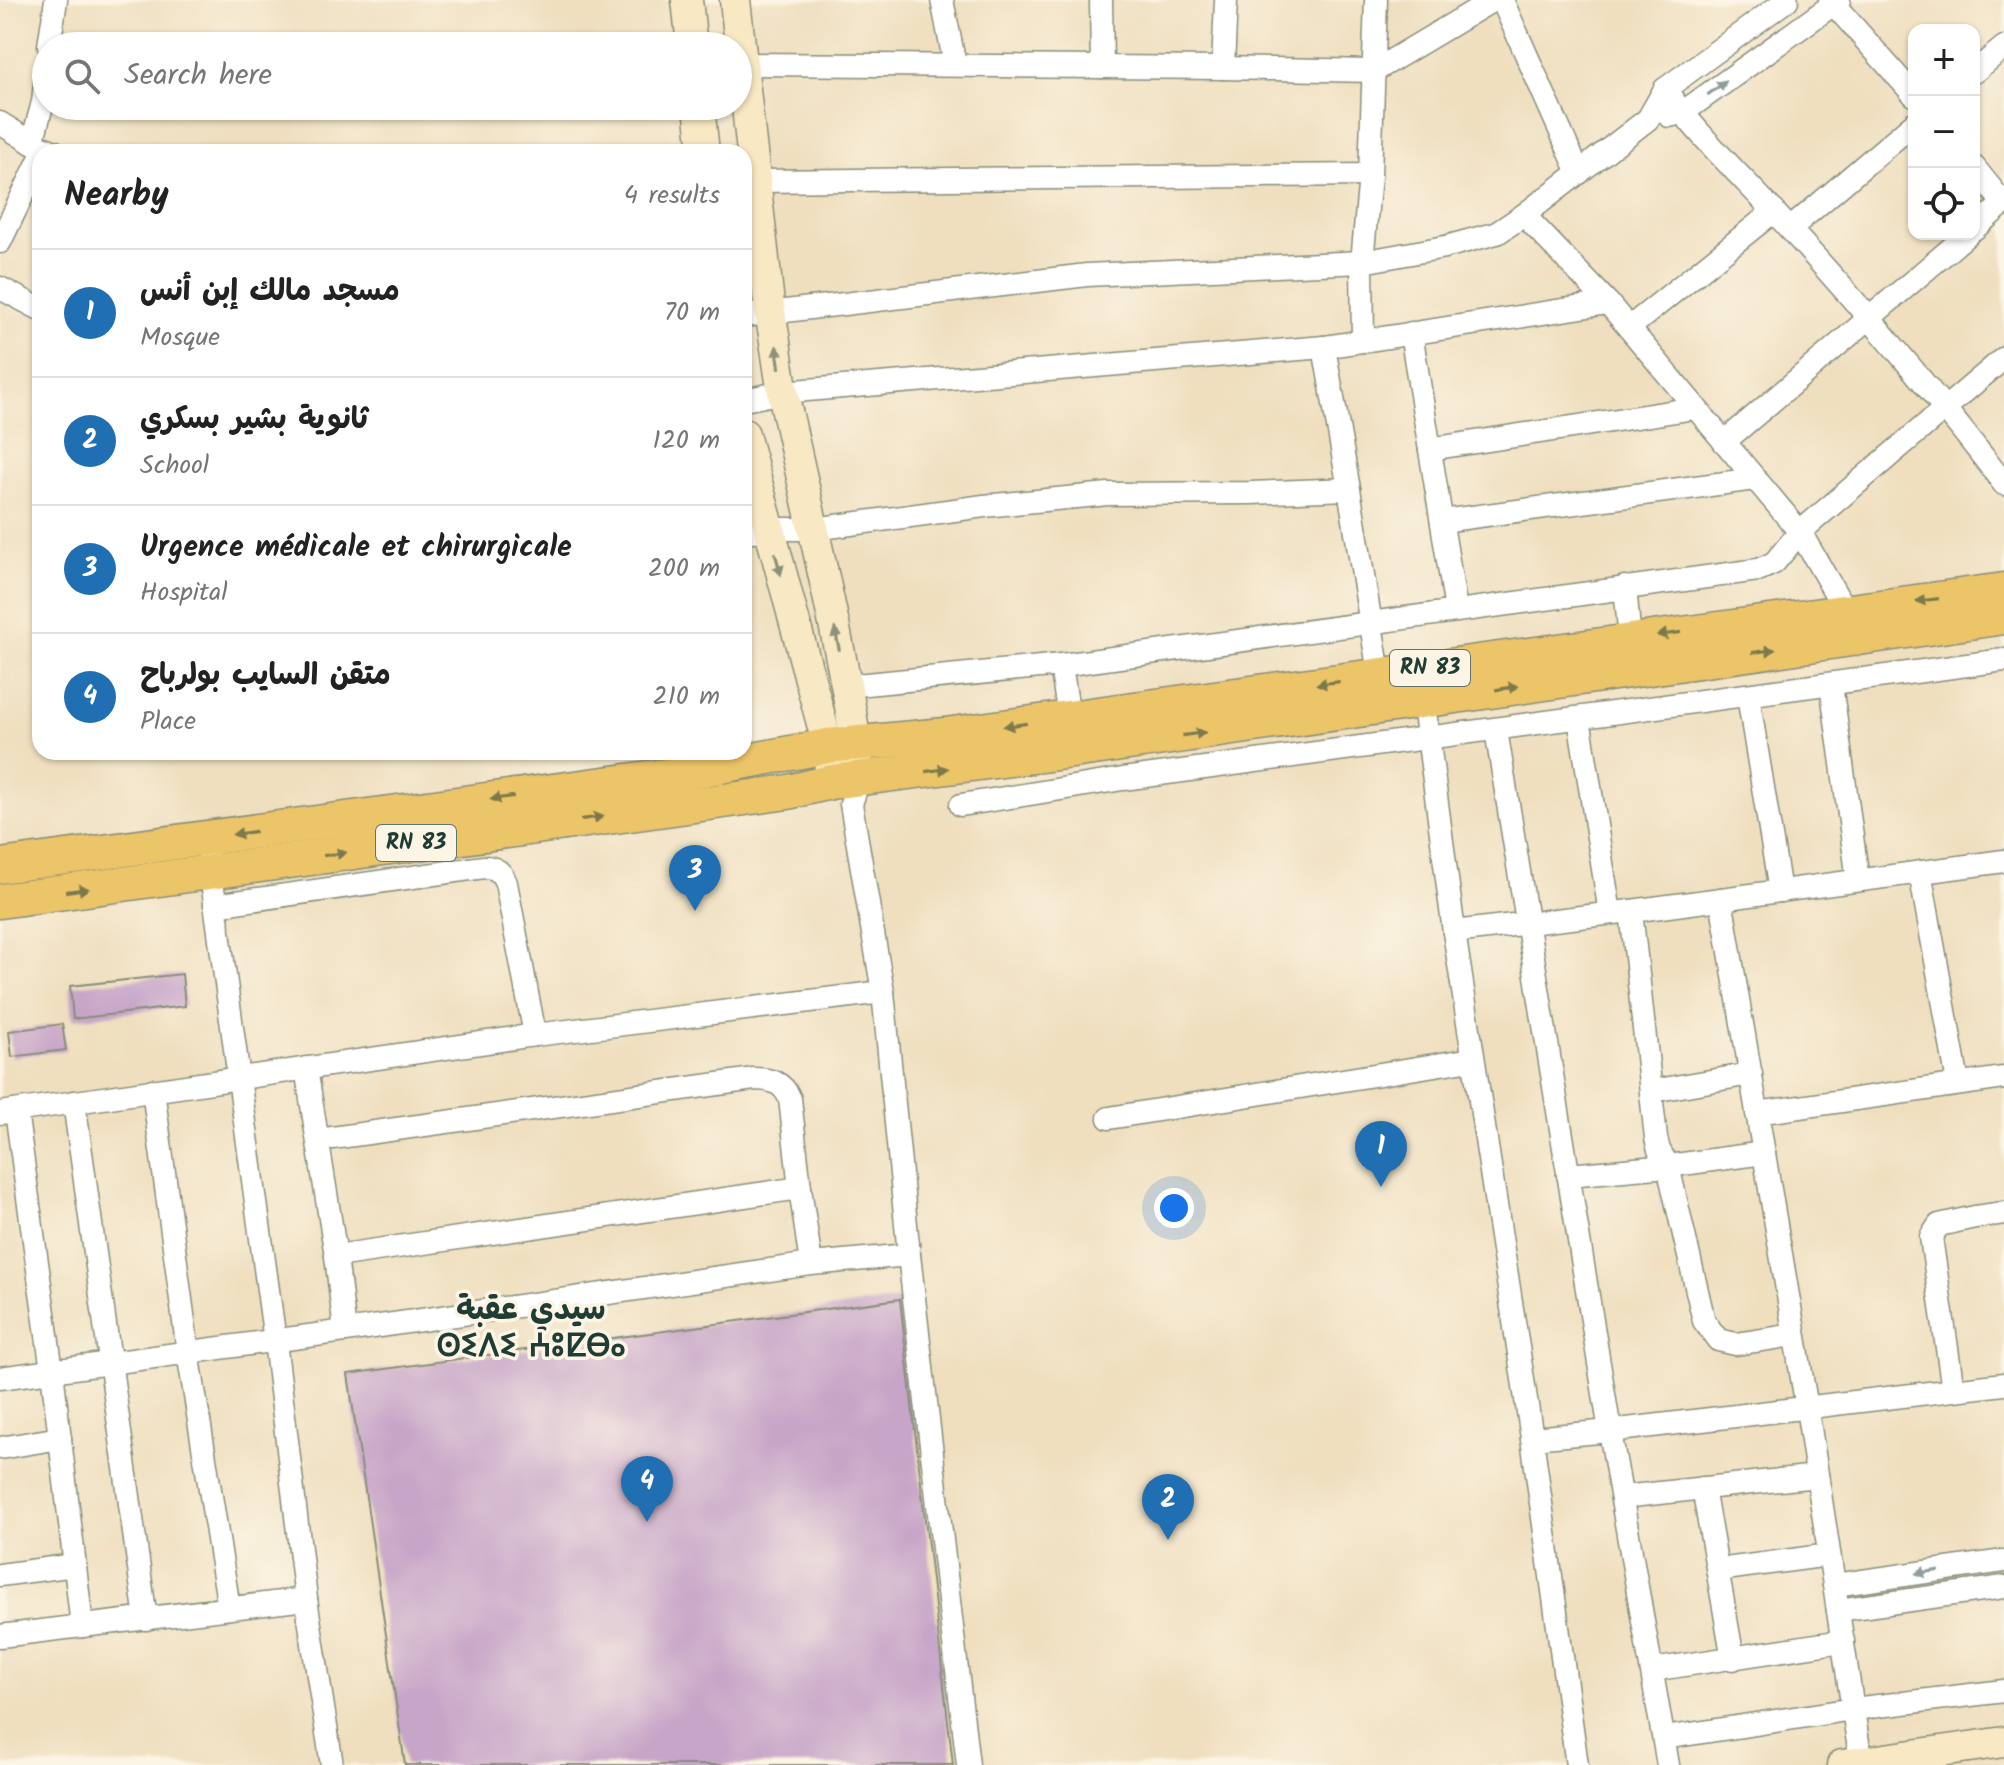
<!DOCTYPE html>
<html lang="en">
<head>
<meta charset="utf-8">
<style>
	body { margin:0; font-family:Kalam,"Playpen Sans Arabic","Noto Sans Tifinagh",sans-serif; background:#f6f6f6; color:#222 }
	.controls { position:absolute; right:24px; top:24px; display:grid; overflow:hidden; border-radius:16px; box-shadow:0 2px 6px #0004 }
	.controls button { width:72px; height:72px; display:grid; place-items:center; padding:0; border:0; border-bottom:2px solid #e0e0e0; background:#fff; color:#222; font:40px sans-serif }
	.you { position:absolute; left:1174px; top:1208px; width:28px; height:28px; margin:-20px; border:6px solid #fff; border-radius:50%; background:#1a73e8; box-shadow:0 0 0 12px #1a73e833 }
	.badge { display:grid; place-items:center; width:52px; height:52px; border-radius:50%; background:#1f6fb2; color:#fff; font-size:26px; font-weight:700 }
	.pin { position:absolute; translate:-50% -66px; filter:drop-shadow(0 2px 4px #0008) }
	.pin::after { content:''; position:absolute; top:42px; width:28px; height:24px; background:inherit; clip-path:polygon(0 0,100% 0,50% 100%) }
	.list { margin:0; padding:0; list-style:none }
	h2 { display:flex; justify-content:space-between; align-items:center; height:104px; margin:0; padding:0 32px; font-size:34px }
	h2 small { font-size:26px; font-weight:400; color:#767676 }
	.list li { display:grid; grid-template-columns:52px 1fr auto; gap:24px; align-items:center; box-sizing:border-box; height:128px; padding:0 32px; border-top:2px solid #e0e0e0 }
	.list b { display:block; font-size:30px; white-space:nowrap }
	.list p { margin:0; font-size:26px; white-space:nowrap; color:#767676 }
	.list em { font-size:26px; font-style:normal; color:#767676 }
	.icon { flex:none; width:44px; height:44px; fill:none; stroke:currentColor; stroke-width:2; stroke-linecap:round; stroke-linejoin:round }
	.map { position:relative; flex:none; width:2004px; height:1765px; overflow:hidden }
	.search { position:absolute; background:#fff; box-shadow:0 2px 6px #0004; left:32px; top:32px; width:720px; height:88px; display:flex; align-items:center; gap:20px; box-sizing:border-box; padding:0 28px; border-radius:44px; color:#767676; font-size:30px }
	.panel { position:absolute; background:#fff; box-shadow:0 2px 6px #0004; left:32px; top:144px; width:720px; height:616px; border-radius:24px }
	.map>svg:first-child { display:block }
</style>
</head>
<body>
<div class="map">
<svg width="2004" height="1765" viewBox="0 0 2004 1765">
	<rect width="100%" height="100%" fill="#fcf5e5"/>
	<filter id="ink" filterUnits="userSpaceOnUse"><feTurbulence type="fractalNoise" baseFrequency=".0125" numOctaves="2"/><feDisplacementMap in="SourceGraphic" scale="16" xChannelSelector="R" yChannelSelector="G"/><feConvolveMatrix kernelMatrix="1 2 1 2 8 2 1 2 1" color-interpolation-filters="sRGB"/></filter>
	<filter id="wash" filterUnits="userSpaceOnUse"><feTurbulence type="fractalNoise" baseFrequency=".006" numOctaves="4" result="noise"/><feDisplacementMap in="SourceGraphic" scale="32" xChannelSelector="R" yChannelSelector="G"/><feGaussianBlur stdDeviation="1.8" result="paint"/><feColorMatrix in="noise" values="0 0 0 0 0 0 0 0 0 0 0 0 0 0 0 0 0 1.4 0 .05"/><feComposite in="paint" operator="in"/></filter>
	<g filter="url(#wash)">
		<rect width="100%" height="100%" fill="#efdfbf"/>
		<g id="blocks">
			<g fill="#c7a5c8">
				<polygon points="182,974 185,1006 73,1019 70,986"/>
				<polygon points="62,1024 66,1050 12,1057 9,1031"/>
				<polygon points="900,1299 953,1765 405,1765 348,1374"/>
			</g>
		</g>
	</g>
	<g filter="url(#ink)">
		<use href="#blocks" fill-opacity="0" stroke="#878e7a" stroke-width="2"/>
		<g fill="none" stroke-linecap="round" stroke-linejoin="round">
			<g stroke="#878e7a" stroke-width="25">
				<g id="street">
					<polyline points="942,0 955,65"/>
					<polyline points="1101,0 1102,67"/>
					<polyline points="1502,0 1579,173"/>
					<polyline points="1830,0 1914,95"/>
					<polyline points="49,46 56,0"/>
					<polyline points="743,64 1223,68 1374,71 1493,0"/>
					<polyline points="1223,68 1226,0"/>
					<polyline points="1974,72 2004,47"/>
					<path d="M1665 89C1700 139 1746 180 1787 226 1863 309 1936 394 2004 484"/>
					<polyline points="1669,116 1682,113 1839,0"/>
					<polyline points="0,123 32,143 55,152"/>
					<polyline points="32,143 43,102 46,75"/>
					<polyline points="1974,167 2004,204"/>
					<polyline points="756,181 1370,175"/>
					<polyline points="1524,215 1608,303 1800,532 1845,610"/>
					<polyline points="1790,229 1914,123"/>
					<polyline points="1974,229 2004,203"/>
					<polyline points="0,242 40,159"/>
					<polyline points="0,288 40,309"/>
					<polyline points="744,316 1087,275 1362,262 1445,247 1497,233 1524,215 1648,119 1665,89 1787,0"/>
					<polyline points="1629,328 1774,211"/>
					<polyline points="1411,333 1456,610"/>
					<polyline points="1363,341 1362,262 1370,175 1376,0"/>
					<polyline points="1324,347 1349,489 1381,686"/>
					<polyline points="744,400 783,392 1324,347 1608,303"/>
					<polyline points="1724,442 1968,234"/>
					<polyline points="1430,449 1695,408"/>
					<polyline points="1442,521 1755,479"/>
					<polyline points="744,532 769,529 814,529 984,506 1108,494 1251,493 1349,489"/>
					<polyline points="1625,587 1630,640"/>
					<polyline points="1061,665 1069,717"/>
					<polyline points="1831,684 1858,880"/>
					<polyline points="846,686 1061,665 1758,570 1774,563 1800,532 2004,358"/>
					<polyline points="1422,690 1454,932 1532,1438 1577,1765"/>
					<polyline points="1748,696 1780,891"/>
					<polyline points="1579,718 1610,913"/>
					<polyline points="1496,730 1610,1431 1668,1765"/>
					<polyline points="859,780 851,804 883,992 909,1255 968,1765"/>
					<polyline points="961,805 1123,779 2004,660"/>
					<polyline points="209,859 275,1341 306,1599 332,1765"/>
					<polyline points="1920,872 1958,1083"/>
					<polyline points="1721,899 1807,1408 1861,1762"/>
					<path d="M215 905 484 867C496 867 502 872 506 883L535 1035"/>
					<polyline points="1631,911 1656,1138 1659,1150 1668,1166 1704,1321 1718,1340 1736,1344 1794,1335"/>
					<polyline points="1454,932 1631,911 2004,861"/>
					<polyline points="306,1068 336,1256 345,1331"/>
					<polyline points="153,1090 188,1352 229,1608"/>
					<polyline points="1652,1091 1751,1074"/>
					<polyline points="74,1102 146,1619"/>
					<polyline points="16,1111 52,1371 82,1626"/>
					<polyline points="0,1113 535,1035 883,992"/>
					<polyline points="1757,1113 2004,1078"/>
					<polyline points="1109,1118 1472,1059"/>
					<path d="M318 1140 754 1079C771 1079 783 1082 790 1099L800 1188 811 1264"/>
					<polyline points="1568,1175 1668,1166 1764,1153"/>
					<polyline points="336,1256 800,1188"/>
					<polyline points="0,1378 345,1331 811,1264 909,1255"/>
					<polyline points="1953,1390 1931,1237 1939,1225 1975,1217 2004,1213"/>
					<polyline points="1532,1438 1610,1431 2004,1384"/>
					<polyline points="0,1448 60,1438"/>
					<polyline points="1703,1488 1733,1659"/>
					<polyline points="1622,1497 1817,1476"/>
					<polyline points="1718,1570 1829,1555"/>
					<polyline points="0,1575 75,1565"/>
					<polyline points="1834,1585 2004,1561"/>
					<polyline points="1838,1610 2004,1587"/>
					<polyline points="0,1636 306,1599"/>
					<polyline points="1652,1670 1843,1641"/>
					<polyline points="1664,1738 1853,1709 2004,1691"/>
				</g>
			</g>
			<g stroke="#878e7a" stroke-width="33">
				<g id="secondary">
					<polyline points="687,0 692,46"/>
					<path d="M735 0 770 313C776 341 778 369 784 397 801 475 819 552 835 629 845 679 856 729 859 780"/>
					<polyline points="699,106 704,152"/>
					<polyline points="744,434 828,746 831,782"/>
					<polyline points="1842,1765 2004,1742"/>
				</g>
			</g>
			<g stroke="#878e7a" stroke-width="37">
				<g id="primary">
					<polyline points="0,866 678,774 828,746 945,735 2004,590"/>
					<polyline points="0,901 788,792 831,782 1073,751 2004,617"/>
				</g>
			</g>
			<use href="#street" stroke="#fff" stroke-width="22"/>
			<use href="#secondary" stroke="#f8e8c3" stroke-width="30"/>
			<use href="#primary" stroke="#edc569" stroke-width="34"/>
		</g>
		<defs><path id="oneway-solid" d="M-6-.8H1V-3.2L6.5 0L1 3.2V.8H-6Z" transform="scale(2)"/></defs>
		<g fill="#8f9e9a">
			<use href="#oneway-solid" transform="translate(1717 88) rotate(-36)"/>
			<use href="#oneway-solid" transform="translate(1927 1572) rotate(172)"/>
		</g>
		<g fill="#8c927c">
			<use href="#oneway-solid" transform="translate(778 357) rotate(-98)"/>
			<use href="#oneway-solid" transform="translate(778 564) rotate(75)"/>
			<use href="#oneway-solid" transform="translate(837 639) rotate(-102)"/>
		</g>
		<g fill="#7c7a4c">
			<use href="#oneway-solid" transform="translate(1927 600) rotate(173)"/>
			<use href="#oneway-solid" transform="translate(1669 634) rotate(172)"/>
			<use href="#oneway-solid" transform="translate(1764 651) rotate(-8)"/>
			<use href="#oneway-solid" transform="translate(1328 683) rotate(173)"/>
			<use href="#oneway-solid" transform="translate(1507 688) rotate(-9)"/>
			<use href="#oneway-solid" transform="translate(1015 725) rotate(172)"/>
			<use href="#oneway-solid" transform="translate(1194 734) rotate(-8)"/>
			<use href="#oneway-solid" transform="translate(937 770) rotate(-8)"/>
			<use href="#oneway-solid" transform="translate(502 798) rotate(172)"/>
			<use href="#oneway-solid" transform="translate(592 818) rotate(-8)"/>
			<use href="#oneway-solid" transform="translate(244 833) rotate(172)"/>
			<use href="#oneway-solid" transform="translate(335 854) rotate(-8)"/>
			<use href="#oneway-solid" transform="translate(77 890) rotate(-8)"/>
		</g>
	</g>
	<g text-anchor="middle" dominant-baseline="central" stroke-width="7" stroke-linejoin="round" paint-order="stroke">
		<g fill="#fcf5e5" stroke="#617469" stroke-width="2">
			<rect x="1390" y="650" width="80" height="36" rx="6"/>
			<rect x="376" y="825" width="80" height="36" rx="6"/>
		</g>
		<g font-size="22" font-weight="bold" fill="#1f3d34">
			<text x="1430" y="668">RN 83</text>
			<text x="416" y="843">RN 83</text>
		</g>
		<g font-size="32" font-weight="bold" fill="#1f3d34" stroke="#fcf5e5">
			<text x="531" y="1310">سيدي عقبة<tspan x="531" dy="37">ⵙⵉⴷⵉ ⵄⵓⵇⴱⴰ</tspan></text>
		</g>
	</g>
</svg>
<div class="controls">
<button>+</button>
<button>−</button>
<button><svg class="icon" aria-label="locate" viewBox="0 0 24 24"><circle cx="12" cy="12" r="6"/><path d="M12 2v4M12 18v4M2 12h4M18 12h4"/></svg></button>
</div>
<div class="you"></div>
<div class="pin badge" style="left:1381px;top:1187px">1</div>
<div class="pin badge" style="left:1168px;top:1540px">2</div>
<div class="pin badge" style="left:695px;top:911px">3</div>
<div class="pin badge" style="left:647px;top:1522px">4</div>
<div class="search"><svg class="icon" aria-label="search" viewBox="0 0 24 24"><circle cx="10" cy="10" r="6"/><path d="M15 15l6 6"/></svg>Search here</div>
<section class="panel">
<h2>Nearby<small>4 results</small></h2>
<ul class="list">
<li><span class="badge">1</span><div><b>مسجد مالك إبن أنس</b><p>Mosque</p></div><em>70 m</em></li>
<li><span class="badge">2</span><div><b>ثانوية بشير بسكري</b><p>School</p></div><em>120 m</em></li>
<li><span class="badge">3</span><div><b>Urgence médicale et chirurgicale</b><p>Hospital</p></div><em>200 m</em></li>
<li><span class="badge">4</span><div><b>متقن السايب بولرباح</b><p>Place</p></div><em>210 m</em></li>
</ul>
</section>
</div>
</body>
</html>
